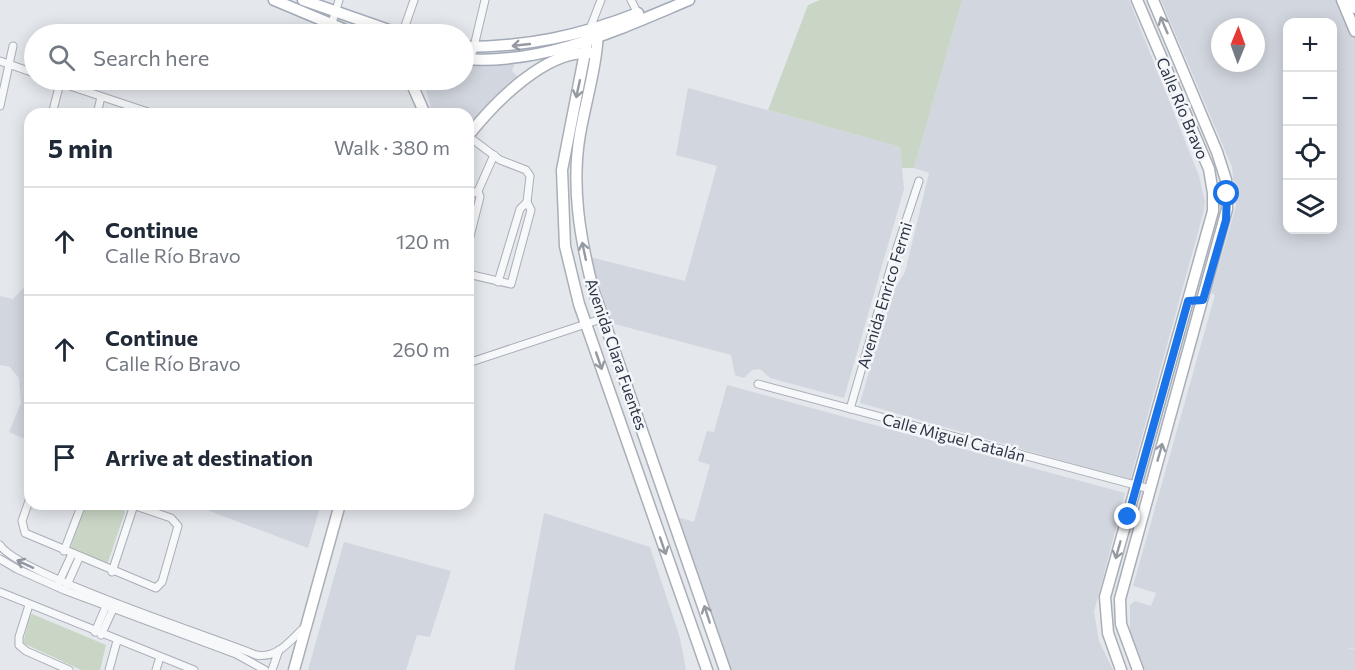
<!DOCTYPE html>
<html lang="en">
<head>
<meta charset="utf-8">
<style>
	body { margin:0; font-family:Commissioner,sans-serif; background:#f6f6f7; color:#1f2937 }
	.controls { position:absolute; right:18px; top:18px; display:grid; overflow:hidden; border-radius:12px; box-shadow:0 3px 15px #0003 }
	.controls button { width:54px; height:54px; display:grid; place-items:center; padding:0; border:0; border-bottom:2px solid #e0e1e3; background:#fff; color:#1f2937; font:30px sans-serif }
	.compass { position:absolute; left:1211px; top:18px; width:54px; height:54px; border-radius:50%; background:#fff; box-shadow:0 3px 15px #0003; rotate:1deg }
	.stop { position:absolute; width:18px; height:18px; margin:-14px; border:4px solid #1a73e8; border-radius:50%; background:#fff }
	.stop.end { background:#1a73e8; border-color:#fff; box-shadow:0 2px 6px #0008 }
	.list { margin:0; padding:0; list-style:none }
	h2 { display:flex; justify-content:space-between; align-items:center; height:78px; margin:0; padding:0 24px; font-size:26px }
	h2 small { font-size:20px; font-weight:400; color:#747a83 }
	.list li { display:grid; grid-template-columns:39px 1fr auto; gap:18px; align-items:center; box-sizing:border-box; height:108px; padding:0 24px; border-top:2px solid #e0e1e3 }
	.list b { display:block; font-size:22px; white-space:nowrap }
	.list p { margin:0; font-size:20px; white-space:nowrap; color:#747a83 }
	.list em { font-size:20px; font-style:normal; color:#747a83 }
	.icon { flex:none; width:33px; height:33px; fill:none; stroke:currentColor; stroke-width:2; stroke-linecap:round; stroke-linejoin:round }
	.map { position:relative; flex:none; width:1355px; height:670px; overflow:hidden }
	.search { position:absolute; background:#fff; box-shadow:0 3px 15px #0003; left:24px; top:24px; width:450px; height:66px; display:flex; align-items:center; gap:15px; box-sizing:border-box; padding:0 21px; border-radius:33px; color:#747a83; font-size:22px }
	.panel { position:absolute; background:#fff; box-shadow:0 3px 15px #0003; left:24px; top:108px; width:450px; height:402px; border-radius:18px }
	.map>svg:first-child { display:block }
</style>
</head>
<body>
<div class="map">
<svg width="1355" height="670" viewBox="0 0 1355 670">
	<rect width="100%" height="100%" fill="#e4e7ec"/>
	<g fill="#d2d6de" fill-rule="evenodd">
		<polygon points="962,0 1129,0 1199,176 1205,202 1203,214 1130,480 860,403 891,295 905,272 929,173 914,168"/>
		<path d="M1161 0H1339L1355 38V649L1344 647 1355 650V670H1145L1130 631V605L1135 601 1151 606 1156 593 1133 586 1215 295 1211 293 1236 206 1232 167ZM1288 22H1332V230H1288ZM1220 27H1256V63H1220Z"/>
		<polygon points="516,61 512,71 517,76 468,127 468,114 433,114 423,80 464,80 464,64"/>
		<polygon points="688,88 900,147 904,189 844,398 770,378 760,369 752,370 744,378 735,375 731,355 611,323 590,257 685,281 717,166 676,155"/>
		<polygon points="30,281 30,441 9,432 21,403 19,378 10,367 0,365 0,296 13,299"/>
		<polygon points="727,385 1125,493 1094,612 1099,641 1113,670 730,670 677,517 694,522 710,465 698,461 707,431 714,432"/>
		<polygon points="191,504 321,504 308,548"/>
		<polygon points="544,513 650,547 680,638 686,670 514,670"/>
		<polygon points="344,542 451,571 430,637 417,635 406,670 308,670"/>
	</g>
	<g fill="#c9d6c5">
		<polygon points="820,0 962,0 914,168 902,168 900,147 768,110 808,5"/>
		<path d="M85 504C98 504 118 500 125 512L107 565 70 549Z"/>
		<polygon points="32,614 106,645 100,670 81,670 23,643 30,615"/>
	</g>
	<g fill="none" stroke-linecap="round" stroke-linejoin="round">
		<g stroke="#a9aeb7" stroke-width="9">
			<g id="street">
				<polyline points="631,0 638,14"/>
				<polyline points="332,23 339,0"/>
				<polyline points="589,31 601,0"/>
				<polyline points="398,34 405,26 414,0"/>
				<polyline points="471,59 485,0"/>
				<polyline points="0,61 34,73"/>
				<polyline points="52,80 154,114"/>
				<polyline points="0,106 13,46"/>
				<polyline points="52,114 60,83"/>
				<polyline points="97,114 101,97"/>
				<polyline points="468,136 500,160 526,170 530,176 527,202 520,209 498,282"/>
				<polyline points="468,201 471,194 478,191"/>
				<polyline points="468,244 480,197 478,191 494,155"/>
				<polyline points="468,274 511,284 531,210 527,202"/>
				<polyline points="468,363 604,318"/>
				<polyline points="758,384 1150,489"/>
				<polyline points="850,409 893,260 919,181"/>
				<polyline points="30,498 22,521 25,533 156,588 162,582 178,526 171,518 130,504"/>
				<path d="M0 545C18 574 212 637 256 655 278 659 290 640 305 627"/>
				<polyline points="64,551 82,504"/>
				<polyline points="0,559 17,569 64,590 236,654 265,670"/>
				<polyline points="112,572 134,505"/>
				<polyline points="59,582 72,554"/>
				<polyline points="67,585 79,558"/>
				<polyline points="0,592 194,670"/>
				<polyline points="29,605 19,637 19,645 26,651 69,670"/>
				<polyline points="95,632 107,604"/>
				<polyline points="101,635 114,607"/>
				<polyline points="109,670 117,641"/>
				<polyline points="156,670 160,657"/>
				<polyline points="272,670 279,650"/>
			</g>
		</g>
		<g stroke="#a9aeb7" stroke-width="13">
			<g id="secondary">
				<path d="M598 30C597 65 586 100 580 134 571 186 580 238 593 289L725 670"/>
				<polyline points="589,32 562,170 565,246 579,304 707,670"/>
				<polyline points="410,80 425,114"/>
				<path d="M468 136C494 103 547 48 592 53"/>
				<polyline points="294,670 340,504"/>
				<polyline points="1121,670 1108,633 1105,597 1213,211 1213,193 1209,169 1137,0"/>
				<polyline points="1138,670 1121,624 1120,599 1227,209 1226,180 1217,152 1153,0"/>
			</g>
		</g>
		<g stroke="#a3abb8" stroke-width="13">
			<g id="primary">
				<polyline points="274,0 355,34"/>
				<polyline points="303,0 400,34"/>
				<polyline points="1342,0 1355,31"/>
				<polyline points="1351,0 1355,8"/>
				<path d="M464 47C526 47 580 36 638 13"/>
				<path d="M464 59C544 65 617 30 689 0"/>
			</g>
		</g>
		<use href="#street" stroke="#f7f8fa" stroke-width="7"/>
		<use href="#secondary" stroke="#fff" stroke-width="10"/>
		<use href="#primary" stroke="#fff" stroke-width="10"/>
	</g>
	<defs><path id="oneway-shaft" d="M-6 0H5M1.5-3L5.5 0L1.5 3" fill="none" stroke-width="1.6" stroke-linecap="round" stroke-linejoin="round" transform="scale(1.5)"/></defs>
	<g stroke="#959aa2">
		<use href="#oneway-shaft" transform="translate(1164 25) rotate(-113)"/>
		<use href="#oneway-shaft" transform="translate(521 45) rotate(174)"/>
		<use href="#oneway-shaft" transform="translate(578 89) rotate(102)"/>
		<use href="#oneway-shaft" transform="translate(584 251) rotate(-102)"/>
		<use href="#oneway-shaft" transform="translate(599 361) rotate(71)"/>
		<use href="#oneway-shaft" transform="translate(1160 452) rotate(-74)"/>
		<use href="#oneway-shaft" transform="translate(663 546) rotate(71)"/>
		<use href="#oneway-shaft" transform="translate(1118 550) rotate(106)"/>
		<use href="#oneway-shaft" transform="translate(707 614) rotate(-108)"/>
	</g>
	<use stroke="#9196a0" href="#oneway-shaft" transform="translate(25 564) rotate(-155)"/>
	<g fill="none" stroke-linecap="round" stroke-linejoin="round">
		<polyline stroke="#1a73e8" stroke-width="8" points="1128,517 1188,301 1203,300 1226,220 1227,194"/>
	</g>
	<g text-anchor="middle" dominant-baseline="central" stroke-width="5" stroke-linejoin="round" paint-order="stroke">
		<g font-size="16" fill="#2b3445" stroke="#f4f6f9">
			<text transform="translate(1183 108) rotate(67)">Calle Río Bravo</text>
			<text transform="translate(884 295) rotate(-73)">Avenida Enrico Fermi</text>
			<text transform="translate(617 354) rotate(71)">Avenida Clara Fuentes</text>
			<text transform="translate(954 437) rotate(15)">Calle Miguel Catalán</text>
		</g>
	</g>
</svg>
<div class="controls">
<button>+</button>
<button>−</button>
<button><svg class="icon" aria-label="locate" viewBox="0 0 24 24"><circle cx="12" cy="12" r="6"/><path d="M12 2v4M12 18v4M2 12h4M18 12h4"/></svg></button>
<button><svg class="icon" aria-label="layers" viewBox="0 0 24 24"><path d="M12 4l9 5-9 5-9-5zM3 14l9 5 9-5"/></svg></button>
</div>
<svg class="compass" viewBox="-18 -18 36 36"><path d="M0-13l5 13h-10z" fill="#e53935"/><path d="M0 13l5-13h-10z" fill="#747a83"/></svg>
<div class="stop" style="left:1227px;top:194px"></div>
<div class="stop end" style="left:1128px;top:517px"></div>
<div class="search"><svg class="icon" aria-label="search" viewBox="0 0 24 24"><circle cx="10" cy="10" r="6"/><path d="M15 15l6 6"/></svg>Search here</div>
<section class="panel">
<h2>5 min<small>Walk · 380 m</small></h2>
<ul class="list">
<li><svg class="icon" aria-label="ahead" viewBox="0 0 24 24"><path d="M12 20V5M6 11l6-6 6 6"/></svg><div><b>Continue</b><p>Calle Río Bravo</p></div><em>120 m</em></li>
<li><svg class="icon" aria-label="ahead" viewBox="0 0 24 24"><path d="M12 20V5M6 11l6-6 6 6"/></svg><div><b>Continue</b><p>Calle Río Bravo</p></div><em>260 m</em></li>
<li><svg class="icon" aria-label="arrive" viewBox="0 0 24 24"><path d="M6 21V4h12l-3 4 3 4H6"/></svg><div><b>Arrive at destination</b></div></li>
</ul>
</section>
</div>
</body>
</html>
